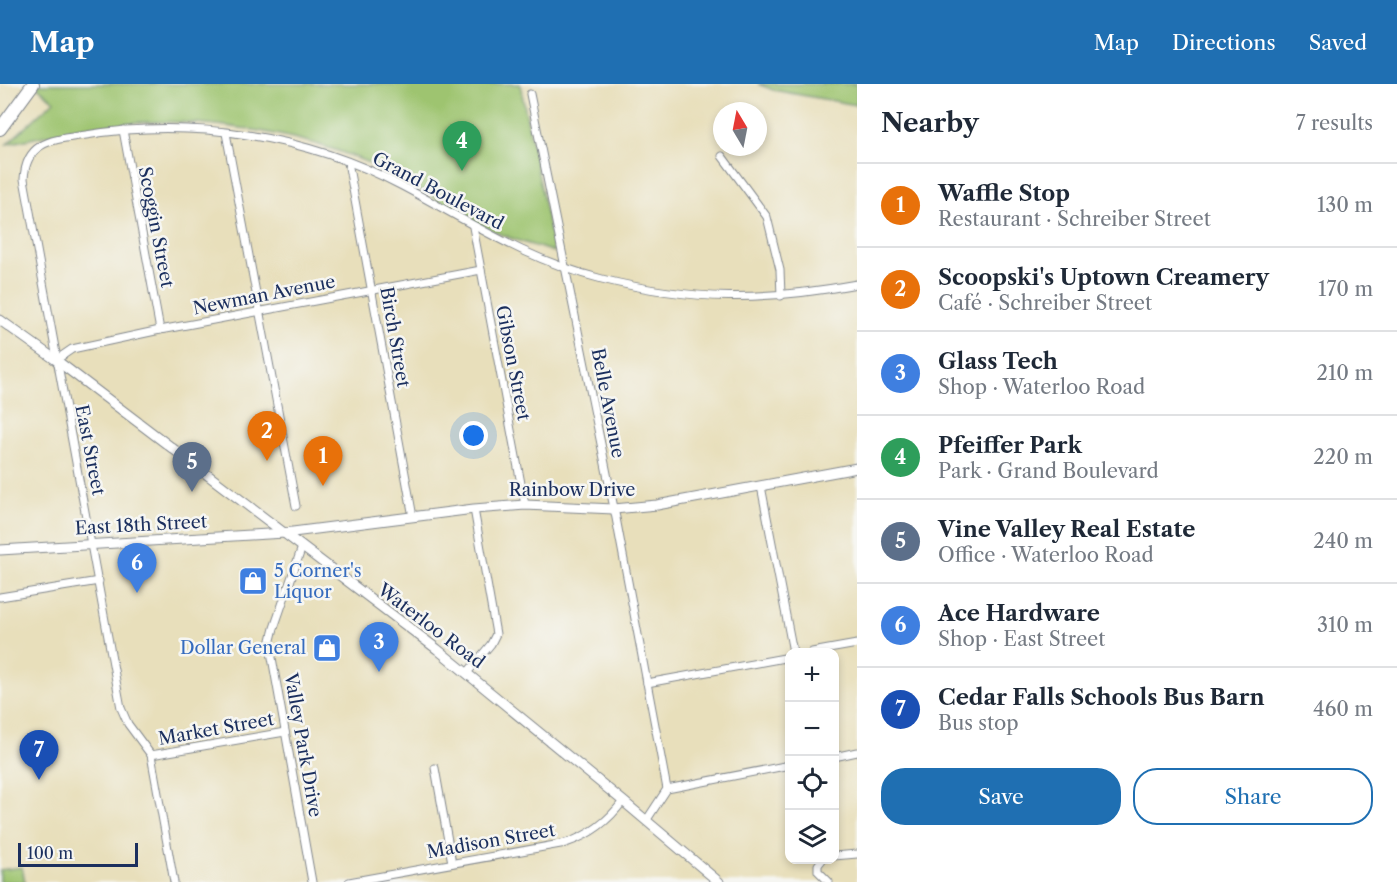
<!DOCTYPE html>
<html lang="en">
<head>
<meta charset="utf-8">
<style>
	body { margin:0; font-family:"Libre Caslon Text",serif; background:#f6f6f7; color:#1f2937 }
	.controls { position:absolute; right:18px; bottom:18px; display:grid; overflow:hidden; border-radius:12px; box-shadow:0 3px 9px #0003 }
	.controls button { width:54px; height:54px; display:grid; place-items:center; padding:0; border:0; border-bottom:2px solid #e0e1e3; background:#fff; color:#1f2937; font:30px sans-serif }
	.compass { position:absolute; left:713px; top:18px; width:54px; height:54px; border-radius:50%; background:#fff; box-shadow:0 3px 9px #0003; rotate:350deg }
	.scale { position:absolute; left:18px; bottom:15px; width:120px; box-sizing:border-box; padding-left:6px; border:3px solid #1b2f5e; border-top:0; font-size:16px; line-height:21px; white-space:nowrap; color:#1b2f5e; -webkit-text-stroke:4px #f6f6f2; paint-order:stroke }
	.you { position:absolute; left:474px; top:352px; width:21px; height:21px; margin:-15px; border:4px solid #fff; border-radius:50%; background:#1a73e8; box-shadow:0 0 0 9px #1a73e833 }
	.badge { display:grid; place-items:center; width:39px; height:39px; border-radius:50%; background:#1f6fb2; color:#fff; font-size:20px; font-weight:700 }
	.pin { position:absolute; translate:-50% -50px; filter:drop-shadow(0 2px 3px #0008) }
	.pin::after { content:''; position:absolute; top:32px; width:21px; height:18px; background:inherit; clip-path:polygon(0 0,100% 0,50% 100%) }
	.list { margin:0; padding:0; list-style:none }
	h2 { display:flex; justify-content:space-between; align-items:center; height:78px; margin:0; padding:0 24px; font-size:26px }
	h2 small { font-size:20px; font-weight:400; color:#747a83 }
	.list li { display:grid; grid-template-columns:39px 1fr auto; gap:18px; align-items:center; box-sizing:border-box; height:84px; padding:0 24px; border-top:2px solid #e0e1e3 }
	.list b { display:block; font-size:22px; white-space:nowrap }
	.list p { margin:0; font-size:20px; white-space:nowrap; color:#747a83 }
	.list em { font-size:20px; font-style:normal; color:#747a83 }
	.actions { display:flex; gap:12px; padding:18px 24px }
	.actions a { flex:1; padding:14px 0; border:2px solid #1f6fb2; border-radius:24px; text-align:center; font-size:21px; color:#1f6fb2 }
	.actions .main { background:#1f6fb2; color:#fff }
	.icon { flex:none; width:33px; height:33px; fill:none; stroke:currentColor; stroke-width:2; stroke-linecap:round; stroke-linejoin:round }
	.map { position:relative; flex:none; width:857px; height:798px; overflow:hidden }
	header { display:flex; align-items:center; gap:36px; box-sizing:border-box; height:84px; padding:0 30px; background:#1f6fb2; color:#fff }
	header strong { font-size:28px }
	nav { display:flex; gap:33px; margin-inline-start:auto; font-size:21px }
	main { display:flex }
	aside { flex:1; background:#fff }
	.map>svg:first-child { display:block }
</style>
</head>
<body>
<header>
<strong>Map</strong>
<nav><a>Map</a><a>Directions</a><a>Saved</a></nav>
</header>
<main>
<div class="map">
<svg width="857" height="798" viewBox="0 0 857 798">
	<rect width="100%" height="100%" fill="#f6f6f2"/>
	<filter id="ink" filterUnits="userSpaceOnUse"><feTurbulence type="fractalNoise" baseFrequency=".0167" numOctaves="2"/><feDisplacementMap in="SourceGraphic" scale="12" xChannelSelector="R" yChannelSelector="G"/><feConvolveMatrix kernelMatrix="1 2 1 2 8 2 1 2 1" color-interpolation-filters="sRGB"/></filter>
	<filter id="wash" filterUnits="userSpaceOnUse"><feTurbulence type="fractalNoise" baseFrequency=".008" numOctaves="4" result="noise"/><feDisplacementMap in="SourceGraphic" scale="24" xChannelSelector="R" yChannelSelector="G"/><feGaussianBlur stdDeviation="1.35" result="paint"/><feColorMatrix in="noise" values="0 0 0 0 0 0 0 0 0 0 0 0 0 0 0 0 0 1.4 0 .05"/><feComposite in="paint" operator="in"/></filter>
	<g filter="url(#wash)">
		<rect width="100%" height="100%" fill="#e8dfbb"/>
		<g fill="#9ec46f" stroke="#5c7a66" stroke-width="1.5">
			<path d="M34 0H520L554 168C534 161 512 156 493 147 451 126 413 98 369 79 296 47 194 32 115 40 78 44 43 52 7 60L54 17Z"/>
			<polygon points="758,0 857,0 857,21 773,6"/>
			<polygon points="22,783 25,798 0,798 0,786"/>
		</g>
	</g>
	<g filter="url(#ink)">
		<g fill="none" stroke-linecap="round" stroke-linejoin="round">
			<g stroke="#82878c" stroke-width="9">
				<g id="street">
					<polyline points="530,10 616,434 667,705"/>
					<polyline points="123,46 160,246"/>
					<polyline points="226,49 296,422"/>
					<polyline points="722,72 767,133 780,186 781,212"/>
					<polyline points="348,78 413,433"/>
					<polyline points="473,143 525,421"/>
					<polyline points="56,276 72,265 160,246 481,186"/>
					<polyline points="761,402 793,568"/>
					<polyline points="302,463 274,544 271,556 271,568 312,798"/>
					<polyline points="0,513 99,497"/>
					<polyline points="812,568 857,560"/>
					<polyline points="467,589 491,560 496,550 474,425"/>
					<polyline points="647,599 790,573"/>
					<polyline points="151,671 285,648"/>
					<polyline points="834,673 857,668"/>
					<polyline points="435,684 452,779"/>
					<polyline points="646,737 667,705 790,681"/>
					<polyline points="834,772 857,770"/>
					<polyline points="822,776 818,781 818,787 829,798"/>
					<path d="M174 798 151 671 128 640 121 624C90 447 55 271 24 95 26 56 54 56 86 51 191 34 307 51 402 102 470 138 526 176 602 195 693 218 765 217 857 200"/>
					<path d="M349 798 566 759C590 751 608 738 623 717"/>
				</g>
			</g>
			<g stroke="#82878c" stroke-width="11">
				<g id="secondary">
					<polyline points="0,236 56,276 437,565 623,717 719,798"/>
					<polyline points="0,466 285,449 474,425 525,421 614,425 657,421 857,384"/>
				</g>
			</g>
			<g stroke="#82878c" stroke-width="14">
				<polyline id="highway" points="0,45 33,0"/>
			</g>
			<use href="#street" stroke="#fff" stroke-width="7"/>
			<use href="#secondary" stroke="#fff" stroke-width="9"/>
			<use href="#highway" stroke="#fff" stroke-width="12"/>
		</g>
	</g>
	<defs>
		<g id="shop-square" transform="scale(1.5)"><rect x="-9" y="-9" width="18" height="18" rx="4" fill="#3f7fe0" stroke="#f6f6f2"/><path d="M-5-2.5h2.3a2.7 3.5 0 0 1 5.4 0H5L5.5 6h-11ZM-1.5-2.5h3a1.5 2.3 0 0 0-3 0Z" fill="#fff"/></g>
	</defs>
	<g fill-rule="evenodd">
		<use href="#shop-square" x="253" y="497"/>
		<use href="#shop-square" x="327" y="564"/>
	</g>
	<g text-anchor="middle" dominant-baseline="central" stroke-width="5" stroke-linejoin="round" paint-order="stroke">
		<g font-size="18" fill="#1b2f5e" stroke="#f6f6f2">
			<text transform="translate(438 107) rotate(28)">Grand Boulevard</text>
			<text transform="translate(156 143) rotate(79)">Scoggin Street</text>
			<text transform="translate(264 211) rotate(-11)">Newman Avenue</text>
			<text transform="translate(395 253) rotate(80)">Birch Street</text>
			<text transform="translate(513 279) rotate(79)">Gibson Street</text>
			<text transform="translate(608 319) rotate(79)">Belle Avenue</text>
			<text transform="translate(90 366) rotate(79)">East Street</text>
			<text x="572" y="406">Rainbow Drive</text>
			<text transform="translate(141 441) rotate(-3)">East 18th Street</text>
			<text transform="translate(431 542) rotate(37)">Waterloo Road</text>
			<text transform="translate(216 645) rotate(-10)">Market Street</text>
			<text transform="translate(303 661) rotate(80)">Valley Park Drive</text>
			<text transform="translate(491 757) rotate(-10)">Madison Street</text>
		</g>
		<g font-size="18" fill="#366cbe" stroke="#f6f6f2" text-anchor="start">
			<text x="274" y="487">5 Corner's<tspan x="274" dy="21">Liquor</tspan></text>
			<text x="306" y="564" text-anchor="end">Dollar General</text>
		</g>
	</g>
</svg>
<div class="controls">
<button>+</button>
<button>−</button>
<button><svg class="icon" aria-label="locate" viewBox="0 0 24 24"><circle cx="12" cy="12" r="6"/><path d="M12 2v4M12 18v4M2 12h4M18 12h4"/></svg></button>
<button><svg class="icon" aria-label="layers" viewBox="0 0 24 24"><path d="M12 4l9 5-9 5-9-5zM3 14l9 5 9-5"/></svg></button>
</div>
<svg class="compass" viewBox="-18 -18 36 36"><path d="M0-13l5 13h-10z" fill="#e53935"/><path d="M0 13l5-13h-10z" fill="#747a83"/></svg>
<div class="scale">100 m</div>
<div class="you"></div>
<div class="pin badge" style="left:323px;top:402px;background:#e8710a">1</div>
<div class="pin badge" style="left:267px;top:377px;background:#e8710a">2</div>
<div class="pin badge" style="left:379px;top:588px;background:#3f7fe0">3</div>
<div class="pin badge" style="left:462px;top:87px;background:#2e9e5b">4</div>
<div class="pin badge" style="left:192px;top:408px;background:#5c6f8a">5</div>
<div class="pin badge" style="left:137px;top:509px;background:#3f7fe0">6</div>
<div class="pin badge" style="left:39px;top:696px;background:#1a4fb4">7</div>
</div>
<aside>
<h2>Nearby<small>7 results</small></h2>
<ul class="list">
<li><span class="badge" style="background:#e8710a">1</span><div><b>Waffle Stop</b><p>Restaurant · Schreiber Street</p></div><em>130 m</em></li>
<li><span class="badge" style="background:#e8710a">2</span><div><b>Scoopski's Uptown Creamery</b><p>Café · Schreiber Street</p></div><em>170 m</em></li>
<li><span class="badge" style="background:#3f7fe0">3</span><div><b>Glass Tech</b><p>Shop · Waterloo Road</p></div><em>210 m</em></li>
<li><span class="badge" style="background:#2e9e5b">4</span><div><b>Pfeiffer Park</b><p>Park · Grand Boulevard</p></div><em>220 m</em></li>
<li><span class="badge" style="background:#5c6f8a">5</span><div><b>Vine Valley Real Estate</b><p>Office · Waterloo Road</p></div><em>240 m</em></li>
<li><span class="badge" style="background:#3f7fe0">6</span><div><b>Ace Hardware</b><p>Shop · East Street</p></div><em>310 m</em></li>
<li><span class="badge" style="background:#1a4fb4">7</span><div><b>Cedar Falls Schools Bus Barn</b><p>Bus stop</p></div><em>460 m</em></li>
</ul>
<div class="actions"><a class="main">Save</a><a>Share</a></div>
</aside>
</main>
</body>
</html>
